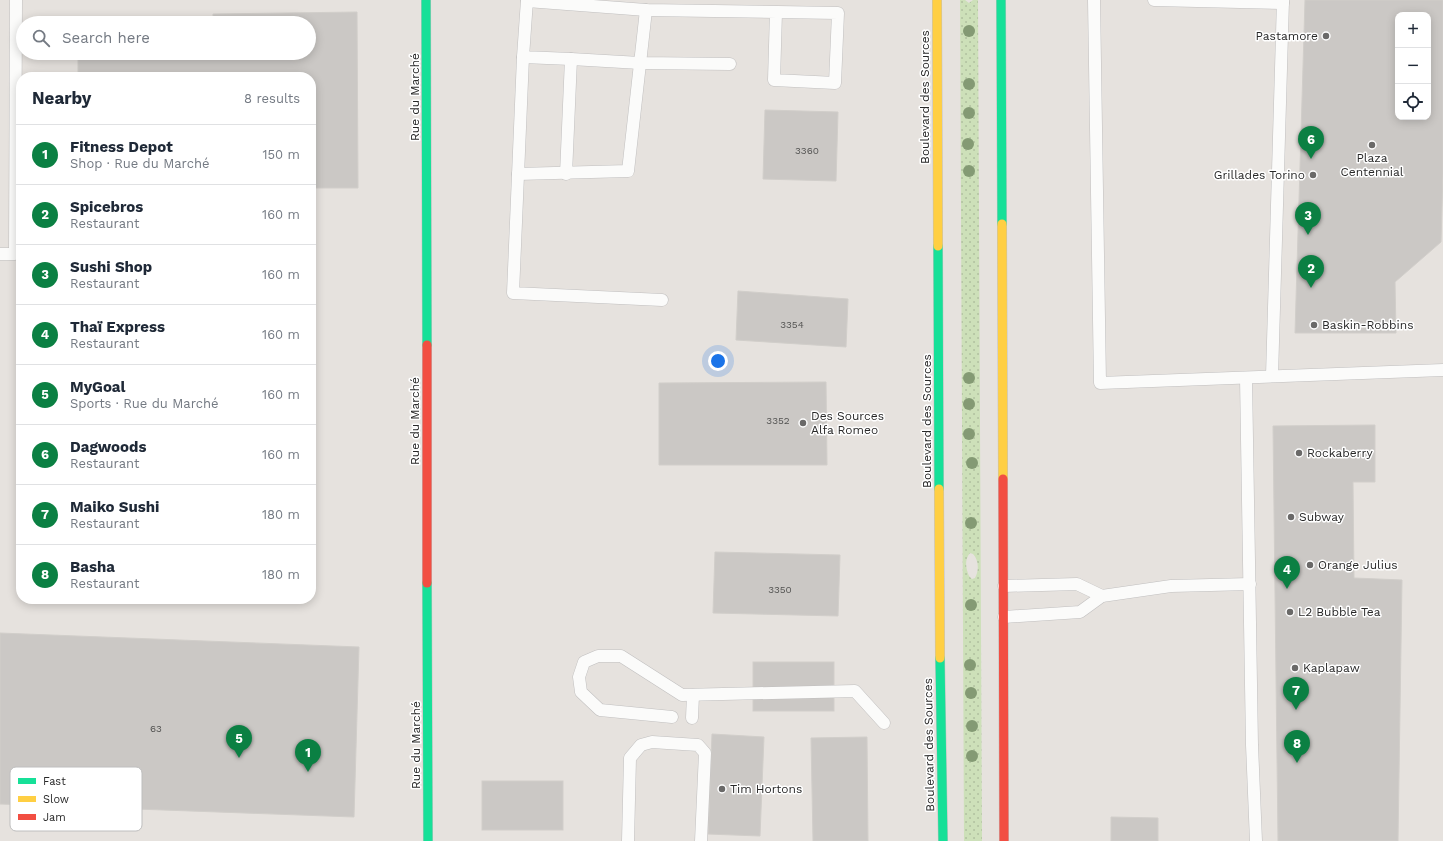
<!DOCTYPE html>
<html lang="en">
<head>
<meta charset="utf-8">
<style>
	body { margin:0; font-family:"Work Sans",sans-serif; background:#f6f6f7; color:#1f2937 }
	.controls { position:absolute; right:12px; top:12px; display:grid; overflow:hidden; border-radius:8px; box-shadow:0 2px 10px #0003 }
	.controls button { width:36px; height:36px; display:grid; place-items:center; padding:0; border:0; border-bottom:1px solid #e0e1e3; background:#fff; color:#1f2937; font:20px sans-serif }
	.you { position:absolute; left:718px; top:361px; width:14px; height:14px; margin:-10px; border:3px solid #fff; border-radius:50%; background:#1a73e8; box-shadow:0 0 0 6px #1a73e833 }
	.badge { display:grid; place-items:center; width:26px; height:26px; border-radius:50%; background:#0b8043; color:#fff; font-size:13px; font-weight:700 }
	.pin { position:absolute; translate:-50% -33px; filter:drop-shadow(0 1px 2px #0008) }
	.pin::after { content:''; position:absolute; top:21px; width:14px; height:12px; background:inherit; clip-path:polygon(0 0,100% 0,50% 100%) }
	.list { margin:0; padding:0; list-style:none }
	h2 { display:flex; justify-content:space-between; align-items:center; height:52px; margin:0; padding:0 16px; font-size:17px }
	h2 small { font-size:13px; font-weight:400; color:#747a83 }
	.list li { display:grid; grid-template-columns:26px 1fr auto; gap:12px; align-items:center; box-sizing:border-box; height:60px; padding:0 16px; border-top:1px solid #e0e1e3 }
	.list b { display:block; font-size:15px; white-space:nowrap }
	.list p { margin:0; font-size:13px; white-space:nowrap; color:#747a83 }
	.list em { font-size:13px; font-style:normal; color:#747a83 }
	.icon { flex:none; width:22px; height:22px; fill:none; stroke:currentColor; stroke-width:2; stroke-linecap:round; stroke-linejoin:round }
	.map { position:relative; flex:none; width:1443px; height:841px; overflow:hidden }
	.search { position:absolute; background:#fff; box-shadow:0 2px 10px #0003; left:16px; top:16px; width:300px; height:44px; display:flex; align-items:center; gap:10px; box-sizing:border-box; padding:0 14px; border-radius:22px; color:#747a83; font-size:15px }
	.panel { position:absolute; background:#fff; box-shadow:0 2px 10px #0003; left:16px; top:72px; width:300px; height:532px; border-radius:16px }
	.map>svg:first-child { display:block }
</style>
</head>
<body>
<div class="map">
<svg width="1443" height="841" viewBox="0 0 1443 841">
	<defs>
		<pattern id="grass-dots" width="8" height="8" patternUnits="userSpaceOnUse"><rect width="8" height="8" fill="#cde0b9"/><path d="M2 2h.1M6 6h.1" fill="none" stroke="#b0c09f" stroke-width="1.8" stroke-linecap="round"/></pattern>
	</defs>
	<rect width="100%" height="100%" fill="#e6e2de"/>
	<path fill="url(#grass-dots)" fill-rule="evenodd" d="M960 0H965L969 3 973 0H978L982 841H964ZM970 553 973 554C979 560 979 571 975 578L972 579 969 576C966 569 964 560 970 553Z"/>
	<g fill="#cbc8c5" stroke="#d1ceca" fill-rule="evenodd">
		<path d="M1305 0H1443V173L1441 242 1395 282 1396 333H1295ZM1398 15H1428V117H1398Z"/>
		<polygon points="357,12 358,188 311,188 311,77 78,77 78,58 213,58 213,53 309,53 309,23 213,23 213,14"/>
		<polygon points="765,110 838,112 836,181 763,179"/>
		<polygon points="738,291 848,299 846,347 736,340"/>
		<polygon points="826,382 827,465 659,465 659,383"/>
		<polygon points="1375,425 1375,482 1353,482 1354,578 1402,580 1398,841 1278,841 1273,426"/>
		<polygon points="715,552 840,555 838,616 713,613"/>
		<polygon points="0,633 359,647 354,817 0,804"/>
		<rect x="753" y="662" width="81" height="49"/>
		<polygon points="712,734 764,737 760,836 708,834"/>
		<polygon points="867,737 868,841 813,841 811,738"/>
		<rect x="482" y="781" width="81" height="49"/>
		<polygon points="1111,817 1158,818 1158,841 1111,841"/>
	</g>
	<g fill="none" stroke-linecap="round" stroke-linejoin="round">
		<g stroke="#c0bfbf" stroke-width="13">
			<g id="lane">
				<polyline points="527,0 523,57 571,59 640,63 730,64"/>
				<polyline points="1094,0 1100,383 1443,370"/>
				<polyline points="1154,0 1283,3"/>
				<polyline points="527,1 646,10 838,13 835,83 774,80 776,12"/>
				<polyline points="523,57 513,293 662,300"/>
				<polyline points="518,174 628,171 646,10"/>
				<polyline points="566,174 571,59"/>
				<polyline points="0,254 15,254 16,0"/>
				<polyline points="1272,376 1283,0"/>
				<polyline points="1246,378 1252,745 1256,841"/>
				<polyline points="1004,586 1077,584 1102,596"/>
				<polyline points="1004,617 1080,612 1102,596 1171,586 1250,584"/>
				<polyline points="672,717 600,710 581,692 579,677 584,662 598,656 621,656 682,695 855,691 884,723"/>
				<polyline points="692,718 693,695"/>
				<polyline points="628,841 630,758 641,745 652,742 698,745 705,753 701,841"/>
			</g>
		</g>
		<g stroke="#c0bfbf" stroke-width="10">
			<g id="fast">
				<polyline points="426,0 427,345"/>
				<polyline points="1001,0 1002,224"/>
				<polyline points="938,246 939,489"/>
				<polyline points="427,583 428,841"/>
				<polyline points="940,658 943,841"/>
			</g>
		</g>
		<g stroke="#c0bfbf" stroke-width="10">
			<g id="slow">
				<polyline points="937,0 938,246"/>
				<polyline points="1002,224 1003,479"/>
				<polyline points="939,489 940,658"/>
			</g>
		</g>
		<g stroke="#c0bfbf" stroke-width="10">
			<g id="jam">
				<polyline points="427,345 427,583"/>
				<polyline points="1003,479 1004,841"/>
			</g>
		</g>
		<use href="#lane" stroke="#fbfbfa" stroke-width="12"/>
		<use href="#fast" stroke="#16e098" stroke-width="9"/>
		<use href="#slow" stroke="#ffcf43" stroke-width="9"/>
		<use href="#jam" stroke="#f24e42" stroke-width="9"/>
	</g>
	<g fill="#849a74">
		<circle cx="969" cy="31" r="6"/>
		<circle cx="969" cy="84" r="6"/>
		<circle cx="969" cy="113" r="6"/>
		<circle cx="968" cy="144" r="6"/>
		<circle cx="969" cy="171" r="6"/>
		<circle cx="969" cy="378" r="6"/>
		<circle cx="969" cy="404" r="6"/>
		<circle cx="969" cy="434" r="6"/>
		<circle cx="972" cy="463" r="6"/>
		<circle cx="971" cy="523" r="6"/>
		<circle cx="971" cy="605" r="6"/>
		<circle cx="970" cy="665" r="6"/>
		<circle cx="971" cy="693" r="6"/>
		<circle cx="972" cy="726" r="6"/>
		<circle cx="972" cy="756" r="6"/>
	</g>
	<g fill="#6a6968" stroke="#fff" stroke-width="1.5">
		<circle cx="1326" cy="36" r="4"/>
		<circle cx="1372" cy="145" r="4"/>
		<circle cx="1313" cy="175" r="4"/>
		<circle cx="1314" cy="325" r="4"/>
		<circle cx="803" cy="423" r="4"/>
		<circle cx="1299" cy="453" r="4"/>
		<circle cx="1291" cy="517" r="4"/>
		<circle cx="1310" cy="565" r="4"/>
		<circle cx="1290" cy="612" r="4"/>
		<circle cx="1295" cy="668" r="4"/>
		<circle cx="722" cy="789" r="4"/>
	</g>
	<g text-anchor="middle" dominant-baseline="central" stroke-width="3" stroke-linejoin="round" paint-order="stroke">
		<g font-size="10" fill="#525251">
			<text x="807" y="150">3360</text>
			<text x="792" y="324">3354</text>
			<text x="778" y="420">3352</text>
			<text x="780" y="589">3350</text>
			<text x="156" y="728">63</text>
		</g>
		<g font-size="12" fill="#282828" stroke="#fff" text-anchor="start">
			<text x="1318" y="36" text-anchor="end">Pastamore</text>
			<text x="1372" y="158" text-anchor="middle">Plaza<tspan x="1372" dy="14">Centennial</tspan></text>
			<text x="1305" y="175" text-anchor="end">Grillades Torino</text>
			<text x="1322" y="325">Baskin-Robbins</text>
			<text x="811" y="416">Des Sources<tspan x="811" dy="14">Alfa Romeo</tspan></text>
			<text x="1307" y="453">Rockaberry</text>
			<text x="1299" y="517">Subway</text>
			<text x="1318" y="565">Orange Julius</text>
			<text x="1298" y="612">L2 Bubble Tea</text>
			<text x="1303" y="668">Kaplapaw</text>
			<text x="730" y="789">Tim Hortons</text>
		</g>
		<g font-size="12" fill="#282828" stroke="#fff">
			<text transform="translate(415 97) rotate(-90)">Rue du Marché</text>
			<text transform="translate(925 97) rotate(-90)">Boulevard des Sources</text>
			<text transform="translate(415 421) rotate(-90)">Rue du Marché</text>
			<text transform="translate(927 421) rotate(-90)">Boulevard des Sources</text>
			<text transform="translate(416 745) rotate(-90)">Rue du Marché</text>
			<text transform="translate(929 745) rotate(-91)">Boulevard des Sources</text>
		</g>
	</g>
	<rect x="10" y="767" width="132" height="64" rx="6" fill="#fff" stroke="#bebebe" stroke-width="1"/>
	<rect x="18" y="778" width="18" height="6" fill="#16e098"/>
	<rect x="18" y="796" width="18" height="6" fill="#ffcf43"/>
	<rect x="18" y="814" width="18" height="6" fill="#f24e42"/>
	<g font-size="11" fill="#282828">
		<text x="43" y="785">Fast</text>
		<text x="43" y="803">Slow</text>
		<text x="43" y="821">Jam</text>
	</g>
</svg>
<div class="controls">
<button>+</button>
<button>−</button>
<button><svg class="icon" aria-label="locate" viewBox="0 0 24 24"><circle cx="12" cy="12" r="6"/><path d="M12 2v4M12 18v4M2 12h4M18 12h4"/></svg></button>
</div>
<div class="you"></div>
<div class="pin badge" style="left:308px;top:772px">1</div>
<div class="pin badge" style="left:1311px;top:288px">2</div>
<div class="pin badge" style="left:1308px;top:235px">3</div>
<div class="pin badge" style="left:1287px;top:589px">4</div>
<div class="pin badge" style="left:239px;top:758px">5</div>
<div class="pin badge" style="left:1311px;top:159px">6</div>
<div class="pin badge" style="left:1296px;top:710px">7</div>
<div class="pin badge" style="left:1297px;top:763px">8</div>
<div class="search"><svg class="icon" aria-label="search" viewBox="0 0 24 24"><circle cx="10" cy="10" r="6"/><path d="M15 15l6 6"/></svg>Search here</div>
<section class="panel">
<h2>Nearby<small>8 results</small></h2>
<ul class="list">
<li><span class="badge">1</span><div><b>Fitness Depot</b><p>Shop · Rue du Marché</p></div><em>150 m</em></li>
<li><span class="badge">2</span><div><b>Spicebros</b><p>Restaurant</p></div><em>160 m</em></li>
<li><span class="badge">3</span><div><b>Sushi Shop</b><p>Restaurant</p></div><em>160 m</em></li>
<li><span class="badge">4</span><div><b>Thaï Express</b><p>Restaurant</p></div><em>160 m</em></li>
<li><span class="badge">5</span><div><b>MyGoal</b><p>Sports · Rue du Marché</p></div><em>160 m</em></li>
<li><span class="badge">6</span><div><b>Dagwoods</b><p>Restaurant</p></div><em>160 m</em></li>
<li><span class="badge">7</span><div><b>Maiko Sushi</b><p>Restaurant</p></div><em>180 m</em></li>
<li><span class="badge">8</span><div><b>Basha</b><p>Restaurant</p></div><em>180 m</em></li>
</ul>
</section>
</div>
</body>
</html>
